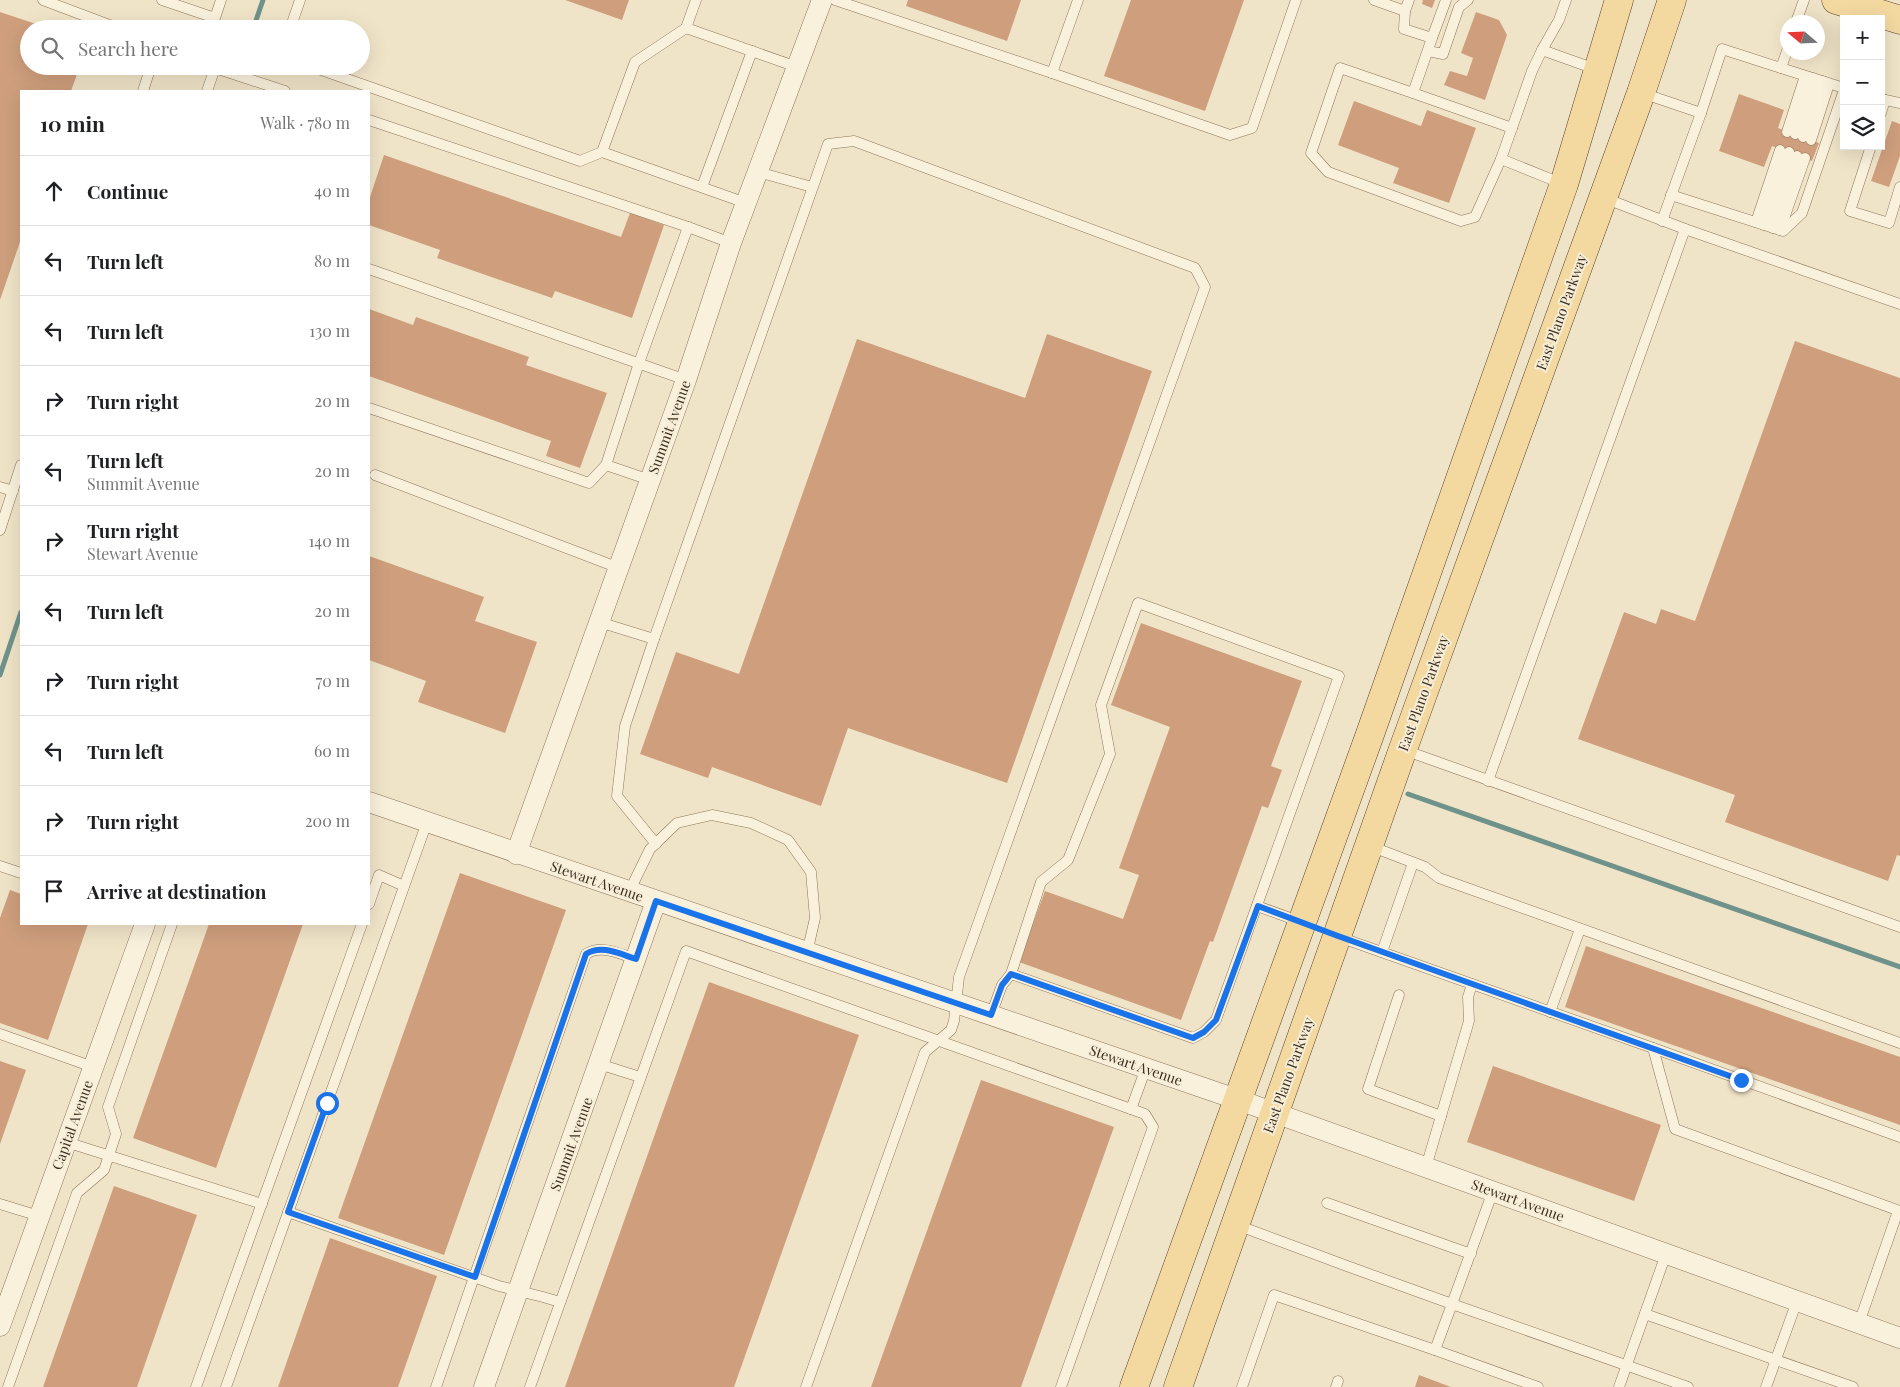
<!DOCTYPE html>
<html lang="en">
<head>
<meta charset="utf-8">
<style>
	body { margin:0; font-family:"Playfair Display",serif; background:#f6f6f6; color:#202124 }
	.controls { position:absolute; right:15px; top:15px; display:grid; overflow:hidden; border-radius:0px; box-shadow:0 5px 20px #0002 }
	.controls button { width:45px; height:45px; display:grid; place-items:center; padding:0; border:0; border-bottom:1px solid #e0e0e0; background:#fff; color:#202124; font:25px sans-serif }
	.compass { position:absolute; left:1780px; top:15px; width:45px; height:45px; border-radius:50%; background:#fff; box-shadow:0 5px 20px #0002; rotate:289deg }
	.stop { position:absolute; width:15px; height:15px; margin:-11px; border:4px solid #1a73e8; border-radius:50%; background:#fff }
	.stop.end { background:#1a73e8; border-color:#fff; box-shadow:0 1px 5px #0008 }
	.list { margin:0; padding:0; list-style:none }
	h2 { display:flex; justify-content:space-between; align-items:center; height:65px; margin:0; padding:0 20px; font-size:21px }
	h2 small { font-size:16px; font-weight:400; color:#757577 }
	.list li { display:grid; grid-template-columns:32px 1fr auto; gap:15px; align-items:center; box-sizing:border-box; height:70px; padding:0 20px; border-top:1px solid #e0e0e0 }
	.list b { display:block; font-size:19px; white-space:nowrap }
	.list p { margin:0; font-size:16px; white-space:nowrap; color:#757577 }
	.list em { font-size:16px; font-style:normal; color:#757577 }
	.icon { flex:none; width:28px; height:28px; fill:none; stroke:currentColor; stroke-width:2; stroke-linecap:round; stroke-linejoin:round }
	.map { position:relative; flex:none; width:1900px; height:1387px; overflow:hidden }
	.search { position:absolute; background:#fff; box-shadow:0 5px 20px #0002; left:20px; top:20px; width:350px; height:55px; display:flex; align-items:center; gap:12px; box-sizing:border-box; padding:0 18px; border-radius:28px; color:#757577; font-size:19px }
	.panel { position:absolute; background:#fff; box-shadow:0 5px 20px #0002; left:20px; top:90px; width:350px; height:835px; border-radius:0px }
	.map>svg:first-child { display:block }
</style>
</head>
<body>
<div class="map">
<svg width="1900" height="1387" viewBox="0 0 1900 1387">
	<rect width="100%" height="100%" fill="#f0e4c8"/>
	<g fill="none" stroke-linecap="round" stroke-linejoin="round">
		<g stroke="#6f938a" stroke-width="5">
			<polyline points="253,29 263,0"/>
			<polyline points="0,675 21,612"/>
			<polyline points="1408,794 1900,967"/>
		</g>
	</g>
	<g fill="#cf9f7d">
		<polygon points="565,0 629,0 622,20"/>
		<polygon points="908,0 1021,0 1007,41 906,6"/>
		<polygon points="1131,0 1244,0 1205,111 1104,76"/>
		<polygon points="1423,0 1435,0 1432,8 1422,4"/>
		<polygon points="0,12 48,28 29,29 29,66 80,66 71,91 21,91 21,239 0,300"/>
		<polygon points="1476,12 1499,20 1507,35 1485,100 1444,85 1450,71 1467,76 1473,58 1461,53"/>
		<polygon points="1739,94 1784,110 1778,128 1819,143 1812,161 1772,146 1764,167 1719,151"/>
		<polygon points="1354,101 1421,126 1427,110 1476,128 1449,203 1393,183 1399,168 1338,145"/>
		<polygon points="1892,121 1900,124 1900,156 1889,187 1871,181"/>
		<polygon points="384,155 621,237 630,213 664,225 632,318 555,291 552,298 437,258 440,250 369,225 369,200"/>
		<polygon points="369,309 413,325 416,317 529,357 526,365 607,393 580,468 546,456 551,441 369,376"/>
		<polygon points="1047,334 1152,371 1007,783 848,728 821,806 712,767 708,778 640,754 676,652 739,674 857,339 1025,398"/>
		<polygon points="1795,341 1900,378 1900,856 1897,855 1888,881 1725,822 1735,795 1578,739 1624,612 1656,624 1661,609 1695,621"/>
		<polygon points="369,556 484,597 475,621 537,642 505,733 418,702 426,681 369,660"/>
		<polygon points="1141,623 1302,681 1271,766 1282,770 1268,808 1262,806 1213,942 1210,941 1181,1020 1019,962 1045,891 1123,919 1139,875 1119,868 1170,727 1111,705"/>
		<polygon points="460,873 566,910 444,1255 338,1218"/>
		<polygon points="10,890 21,894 21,924 88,924 48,1040 0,1023 0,918"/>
		<polygon points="209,924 303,924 216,1168 133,1138"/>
		<polygon points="1586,946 1900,1057 1900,1125 1565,1007"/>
		<polygon points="709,982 859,1035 734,1387 565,1387"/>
		<polygon points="0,1061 26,1070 0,1144"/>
		<polygon points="1493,1066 1661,1125 1634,1201 1467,1142"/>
		<polygon points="981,1080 1114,1127 1021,1387 871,1387"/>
		<polygon points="114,1186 197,1215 137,1387 43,1387"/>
		<polygon points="330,1238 437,1276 398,1387 278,1387"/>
		<polygon points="1419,1375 1451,1387 1415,1387"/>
	</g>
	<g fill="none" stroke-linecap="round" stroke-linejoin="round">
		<g stroke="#8d765c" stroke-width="11">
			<g id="service">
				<polyline points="43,0 120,29"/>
				<polyline points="162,0 215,18 221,0"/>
				<polyline points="835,0 1052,73 1078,0"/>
				<polyline points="1374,0 1405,11 1409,0"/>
				<polyline points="1405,11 1404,29 1432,38 1413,93 1512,128 1532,71 1542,50 1598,70"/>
				<polyline points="1796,22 1804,0"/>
				<polyline points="686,28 797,67"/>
				<polyline points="290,29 300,0"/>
				<polyline points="1432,38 1446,0"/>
				<polyline points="1542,50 1559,20 1566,0"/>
				<polyline points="1428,51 1443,54 1459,7 1468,0"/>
				<polyline points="310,66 580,161 602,152 746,203"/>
				<polyline points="1781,68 1844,88"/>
				<polyline points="1052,73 1230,135 1252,128 1296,0"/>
				<polyline points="143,91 151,66"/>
				<polyline points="207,91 215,68 285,91"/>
				<polyline points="1413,93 1340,68 1311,153 1328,172 1461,221 1475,217 1501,159"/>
				<polyline points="1642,93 1701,113 1662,221"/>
				<polyline points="1881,99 1900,103"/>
				<polyline points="1701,113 1722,49 1781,68 1788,48"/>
				<polyline points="1881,113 1885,100"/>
				<polyline points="369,120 688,227 731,243"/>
				<polyline points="1512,128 1501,159 1563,184"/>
				<polyline points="1787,132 1805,76"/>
				<polyline points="1795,134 1813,78"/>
				<polyline points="1803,137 1822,81"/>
				<polyline points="1811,140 1829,84"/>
				<polyline points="1871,146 1850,211 1889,223 1900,187"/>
				<polyline points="602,152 635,62 686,28 696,0"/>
				<polyline points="758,172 812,187"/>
				<polyline points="702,187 752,51"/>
				<polyline points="1671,195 1783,231 1802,213 1844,90"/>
				<polyline points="1604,198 1685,229 1900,304"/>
				<polyline points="1756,222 1780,150"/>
				<polyline points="1764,225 1789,152"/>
				<polyline points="1773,228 1797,156"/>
				<polyline points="1780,230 1805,158"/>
				<polyline points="369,269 686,380"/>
				<polyline points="369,408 589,483 606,465 650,480"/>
				<polyline points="606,465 639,363 688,227"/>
				<polyline points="375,475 619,568"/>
				<polyline points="0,487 13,491"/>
				<polyline points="0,530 21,465"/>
				<polygon points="1138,603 1339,676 1216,1020 1204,1032 1193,1038 1011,974 1041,882 1068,860 1110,754 1101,705"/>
				<polyline points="599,622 654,639 828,144 854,141 1195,268 1205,287 959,977 954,1021 951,1030 925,1052 806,1387"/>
				<polyline points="654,639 625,726 617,796 656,844"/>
				<polyline points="1404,750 1900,927"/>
				<polyline points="1488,781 1685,229"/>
				<polyline points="1370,846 1425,867 1439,878 1900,1043"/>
				<polyline points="0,866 21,873"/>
				<polyline points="629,892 650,849 677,823 712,815 751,823 788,840 811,872 815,918 807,953"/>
				<polyline points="369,904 379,875 404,886"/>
				<polyline points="1257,906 1301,922"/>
				<polyline points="1339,937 1653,1048 1675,1129 1900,1211"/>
				<polyline points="1382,952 1413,863"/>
				<polyline points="1399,995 1368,1089 1441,1116"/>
				<polyline points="1550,1012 1580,929"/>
				<polyline points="991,1015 1002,985 1011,974"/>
				<polyline points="0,1034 93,1067"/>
				<polyline points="1653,1048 1900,1137"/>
				<polyline points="599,1064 640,1077"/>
				<polyline points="1131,1109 1146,1068"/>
				<polyline points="66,1142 262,1204"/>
				<polyline points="1426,1167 1469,1021 1468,997 1472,984"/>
				<polyline points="1493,1191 1452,1304 1688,1387"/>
				<polyline points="1327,1203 1471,1254"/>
				<polyline points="0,1204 39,1216"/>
				<polyline points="288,1212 499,1286 543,1297 560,1302"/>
				<polyline points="1237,1225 1347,1266 1452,1304 1435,1350 1538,1387"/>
				<polyline points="1645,1314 1853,1387"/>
				<polyline points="1859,1323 1898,1211"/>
				<polyline points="8,1387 77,1193 104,1170 116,1134 108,1107 172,924"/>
				<polyline points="196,1387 362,924"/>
				<polyline points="226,1387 427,822"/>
				<path d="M436 1387 586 954C601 944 620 954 636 959"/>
				<polyline points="530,1387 686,951 1145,1114 1153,1127 1061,1387"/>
				<polyline points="1242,1387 1274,1295 1435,1350"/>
				<polyline points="1336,1387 1338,1381"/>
				<polyline points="1619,1387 1666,1254"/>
				<polyline points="1766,1387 1797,1301"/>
			</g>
		</g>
		<g stroke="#8d765c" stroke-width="21">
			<g id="minor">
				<polyline points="369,802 1239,1100 1900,1338"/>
				<polyline points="516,854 686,380 731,243 822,0"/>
				<polyline points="0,1326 145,924"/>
				<polyline points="484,1387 656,901"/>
			</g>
		</g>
		<g stroke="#5b4430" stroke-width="29">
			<g id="primary">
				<polyline points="1836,0 1900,20"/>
				<polyline points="1134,1387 1369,737 1564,184 1619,0"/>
				<polyline points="1178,1387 1403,749 1641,93 1672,0"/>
			</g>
		</g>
		<use href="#service" stroke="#faf1dc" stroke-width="10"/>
		<use href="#minor" stroke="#faf1dc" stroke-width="20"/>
		<use href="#primary" stroke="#f3d9a0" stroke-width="28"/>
	</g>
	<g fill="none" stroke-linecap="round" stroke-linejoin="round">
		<path stroke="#1a73e8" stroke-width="6" d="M327 1103 288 1212 475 1277 586 954C601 944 620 954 636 959L656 901 991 1015 1002 985 1011 974 1193 1038 1204 1032 1216 1020 1258 906 1338 936 1741 1080"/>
	</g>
	<g text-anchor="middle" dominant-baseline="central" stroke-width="4" stroke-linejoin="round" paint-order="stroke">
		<g font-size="14" fill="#3d2e20" stroke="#f7eed8">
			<text transform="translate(1561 312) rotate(-70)">East Plano Parkway</text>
			<text transform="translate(669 427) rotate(-70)">Summit Avenue</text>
			<text transform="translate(1423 693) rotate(-70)">East Plano Parkway</text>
			<text transform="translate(597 881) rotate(19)">Stewart Avenue</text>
			<text transform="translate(1136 1065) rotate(19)">Stewart Avenue</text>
			<text transform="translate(1288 1075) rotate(-70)">East Plano Parkway</text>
			<text transform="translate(72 1125) rotate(-70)">Capital Avenue</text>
			<text transform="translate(571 1144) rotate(-70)">Summit Avenue</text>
			<text transform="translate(1518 1200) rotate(20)">Stewart Avenue</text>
		</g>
	</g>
</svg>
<div class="controls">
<button>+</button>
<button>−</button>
<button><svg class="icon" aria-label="layers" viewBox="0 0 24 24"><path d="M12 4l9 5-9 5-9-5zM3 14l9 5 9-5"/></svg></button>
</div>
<svg class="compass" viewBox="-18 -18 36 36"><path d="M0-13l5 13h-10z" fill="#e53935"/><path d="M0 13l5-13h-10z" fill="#757577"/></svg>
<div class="stop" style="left:327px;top:1103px"></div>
<div class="stop end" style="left:1741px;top:1080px"></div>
<div class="search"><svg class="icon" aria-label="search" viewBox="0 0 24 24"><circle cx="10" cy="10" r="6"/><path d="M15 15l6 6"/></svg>Search here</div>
<section class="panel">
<h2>10 min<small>Walk · 780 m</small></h2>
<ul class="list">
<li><svg class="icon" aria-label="ahead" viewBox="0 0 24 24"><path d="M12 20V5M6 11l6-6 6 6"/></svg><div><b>Continue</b></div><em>40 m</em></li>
<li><svg class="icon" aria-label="left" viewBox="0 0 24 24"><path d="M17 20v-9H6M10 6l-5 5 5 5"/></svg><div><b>Turn left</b></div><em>80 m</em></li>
<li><svg class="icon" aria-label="left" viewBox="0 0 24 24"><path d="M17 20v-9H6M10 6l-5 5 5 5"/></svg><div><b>Turn left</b></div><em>130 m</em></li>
<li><svg class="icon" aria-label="right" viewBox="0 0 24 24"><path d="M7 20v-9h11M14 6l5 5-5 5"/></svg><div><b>Turn right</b></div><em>20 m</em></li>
<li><svg class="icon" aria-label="left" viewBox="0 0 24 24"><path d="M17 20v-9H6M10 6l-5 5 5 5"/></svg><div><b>Turn left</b><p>Summit Avenue</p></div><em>20 m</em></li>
<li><svg class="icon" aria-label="right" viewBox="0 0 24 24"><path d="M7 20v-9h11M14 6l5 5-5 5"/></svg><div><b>Turn right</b><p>Stewart Avenue</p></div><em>140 m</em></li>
<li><svg class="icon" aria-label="left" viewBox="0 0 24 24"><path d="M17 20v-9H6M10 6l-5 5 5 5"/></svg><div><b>Turn left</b></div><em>20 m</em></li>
<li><svg class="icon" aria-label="right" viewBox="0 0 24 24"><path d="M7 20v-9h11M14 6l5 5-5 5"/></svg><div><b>Turn right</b></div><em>70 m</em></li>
<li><svg class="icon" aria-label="left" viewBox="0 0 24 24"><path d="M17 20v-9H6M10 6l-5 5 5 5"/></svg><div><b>Turn left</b></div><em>60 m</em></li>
<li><svg class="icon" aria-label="right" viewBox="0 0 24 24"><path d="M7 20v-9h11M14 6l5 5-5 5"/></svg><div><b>Turn right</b></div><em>200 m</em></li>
<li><svg class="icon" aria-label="arrive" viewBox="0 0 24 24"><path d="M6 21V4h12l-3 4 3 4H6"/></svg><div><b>Arrive at destination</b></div></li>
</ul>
</section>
</div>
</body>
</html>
